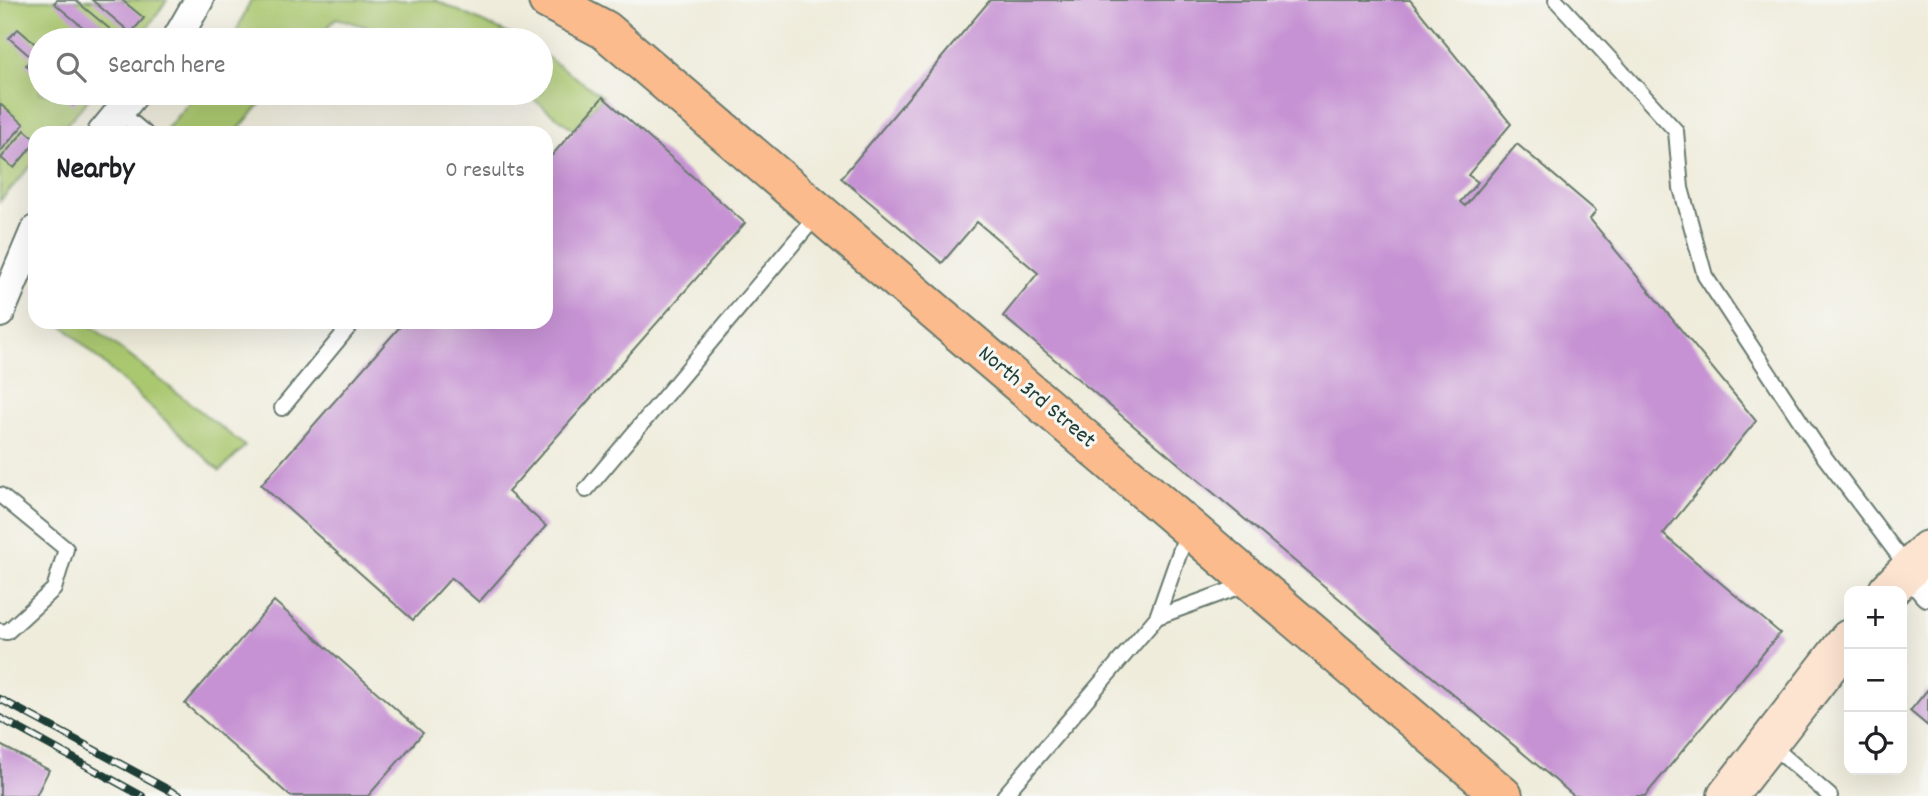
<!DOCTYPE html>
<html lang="en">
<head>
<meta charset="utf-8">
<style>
	body { margin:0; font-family:Dekko,sans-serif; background:#f2f2f2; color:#202124 }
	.controls { position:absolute; right:21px; bottom:21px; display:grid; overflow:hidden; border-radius:14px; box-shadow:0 7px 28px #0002 }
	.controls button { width:63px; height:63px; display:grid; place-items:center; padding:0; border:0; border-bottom:2px solid #e0e0e0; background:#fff; color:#202124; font:35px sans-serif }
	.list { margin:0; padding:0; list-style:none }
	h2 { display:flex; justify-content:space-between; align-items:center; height:91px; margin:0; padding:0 28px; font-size:30px }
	h2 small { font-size:23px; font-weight:400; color:#757577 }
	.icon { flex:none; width:38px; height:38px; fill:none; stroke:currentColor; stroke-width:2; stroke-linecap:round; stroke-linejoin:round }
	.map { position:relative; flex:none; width:1928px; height:796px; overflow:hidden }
	.search { position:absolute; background:#fff; box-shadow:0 7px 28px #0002; left:28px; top:28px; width:525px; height:77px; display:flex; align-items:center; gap:18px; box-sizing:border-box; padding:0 24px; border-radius:38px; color:#757577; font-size:26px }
	.panel { position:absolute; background:#fff; box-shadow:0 7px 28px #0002; left:28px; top:126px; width:525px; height:203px; border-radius:21px }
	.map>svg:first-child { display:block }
</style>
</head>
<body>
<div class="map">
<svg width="1928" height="796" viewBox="0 0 1928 796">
	<rect width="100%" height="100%" fill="#f6f6f2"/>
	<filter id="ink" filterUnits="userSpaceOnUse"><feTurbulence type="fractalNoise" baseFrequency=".0143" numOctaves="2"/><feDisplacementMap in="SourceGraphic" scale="14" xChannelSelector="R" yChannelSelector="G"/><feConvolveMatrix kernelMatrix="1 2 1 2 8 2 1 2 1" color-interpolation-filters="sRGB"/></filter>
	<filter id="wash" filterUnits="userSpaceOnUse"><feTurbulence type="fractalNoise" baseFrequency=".00686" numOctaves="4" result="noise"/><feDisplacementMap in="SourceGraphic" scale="28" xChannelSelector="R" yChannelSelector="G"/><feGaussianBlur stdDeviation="1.57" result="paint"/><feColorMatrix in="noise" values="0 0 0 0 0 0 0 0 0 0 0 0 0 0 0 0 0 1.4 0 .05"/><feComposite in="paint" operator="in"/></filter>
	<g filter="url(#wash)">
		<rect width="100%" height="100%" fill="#efecdb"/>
		<g fill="#aac870" stroke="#648252" stroke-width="2">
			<polygon points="0,0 167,0 139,40 40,40 40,93 94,93 59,133 35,133 35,161 0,201"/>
			<polygon points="251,0 435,0 522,40 413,40 336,18 316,40 232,40"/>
			<polygon points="541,53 603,97 574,130 525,93 541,93"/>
			<polygon points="197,93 270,93 235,133 163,133"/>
			<polygon points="59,322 86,322 245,446 220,471"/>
		</g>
		<g id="blocks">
			<g fill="#c692d3">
				<polygon points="57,0 75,0 123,40 98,40 54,3"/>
				<polygon points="92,0 122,0 144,18 131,33"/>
				<polygon points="990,0 1410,0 1511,124 1468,175 1478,182 1460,202 1465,206 1517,144 1596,211 1590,219 1756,421 1663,534 1780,633 1645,796 1574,796 1003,316 1038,273 977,222 942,263 841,178"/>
				<polygon points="18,29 40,48 40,77 26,65 32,58 9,38"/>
				<polygon points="59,93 83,93 73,105"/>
				<polygon points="603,97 745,223 508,492 546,526 479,602 451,578 413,620 261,485 404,322 546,322 546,162"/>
				<polygon points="0,104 24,124 0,152"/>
				<polygon points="25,130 35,139 35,143 14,168 1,158"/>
				<polygon points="274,601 423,733 368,796 290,796 185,704"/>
				<polygon points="1928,689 1928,726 1910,711"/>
				<polygon points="0,745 49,770 36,796 0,796"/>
			</g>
		</g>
	</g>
	<g filter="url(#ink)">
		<use href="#blocks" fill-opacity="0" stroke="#687a6e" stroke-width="2"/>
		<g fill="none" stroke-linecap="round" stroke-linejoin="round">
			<g stroke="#687a6e" stroke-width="18">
				<g id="lane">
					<polyline points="1556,0 1676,131 1681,188 1705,276 1820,451 1908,568"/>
					<polyline points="120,112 145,133"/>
					<polyline points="282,408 353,322"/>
					<polyline points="586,490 818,214"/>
					<polyline points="0,495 66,549 54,589 7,632 0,631"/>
					<polyline points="1188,529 1157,617 1250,583"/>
					<polyline points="1770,744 1830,796"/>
					<polyline points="1004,796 1157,617"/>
				</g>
			</g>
			<g stroke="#687a6e" stroke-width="32">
				<g id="street">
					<polyline points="176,40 199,0"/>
					<polyline points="102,133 135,93"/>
					<polyline points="0,313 35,230"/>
					<polyline points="1909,569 1928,592"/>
				</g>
			</g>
			<g stroke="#687a6e" stroke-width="42">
				<g id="secondary">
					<polyline points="1888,591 1928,550"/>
					<polyline points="1727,796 1849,639"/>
				</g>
			</g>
			<g stroke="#687a6e" stroke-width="42">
				<polyline id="highway" points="548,0 605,30 1503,796"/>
			</g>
			<use href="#lane" stroke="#fff" stroke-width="14"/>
			<use href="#street" stroke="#fff" stroke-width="28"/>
			<use href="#secondary" stroke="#fde4d1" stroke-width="38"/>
			<use href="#highway" stroke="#fbbb8d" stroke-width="38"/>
			<g stroke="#1f3d34" stroke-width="8">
				<g id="rail">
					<polyline points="0,699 180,796"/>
					<polyline points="0,718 142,796"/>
				</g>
			</g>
			<use href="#rail" stroke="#f6f6f2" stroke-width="5" stroke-dasharray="16" stroke-linecap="butt"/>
		</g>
	</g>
	<g text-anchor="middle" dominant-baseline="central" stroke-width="6" stroke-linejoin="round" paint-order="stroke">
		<g font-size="23" fill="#1f3d34" stroke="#f6f6f2">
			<text transform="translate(1036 398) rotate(40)">North 3rd Street</text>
		</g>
	</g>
</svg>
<div class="controls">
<button>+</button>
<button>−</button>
<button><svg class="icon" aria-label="locate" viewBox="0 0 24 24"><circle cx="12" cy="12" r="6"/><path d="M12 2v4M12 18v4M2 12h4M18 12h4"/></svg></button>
</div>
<div class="search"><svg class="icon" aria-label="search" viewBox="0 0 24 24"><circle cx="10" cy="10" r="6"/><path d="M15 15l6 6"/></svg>Search here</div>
<section class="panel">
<h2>Nearby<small>0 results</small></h2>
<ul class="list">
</ul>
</section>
</div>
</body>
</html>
